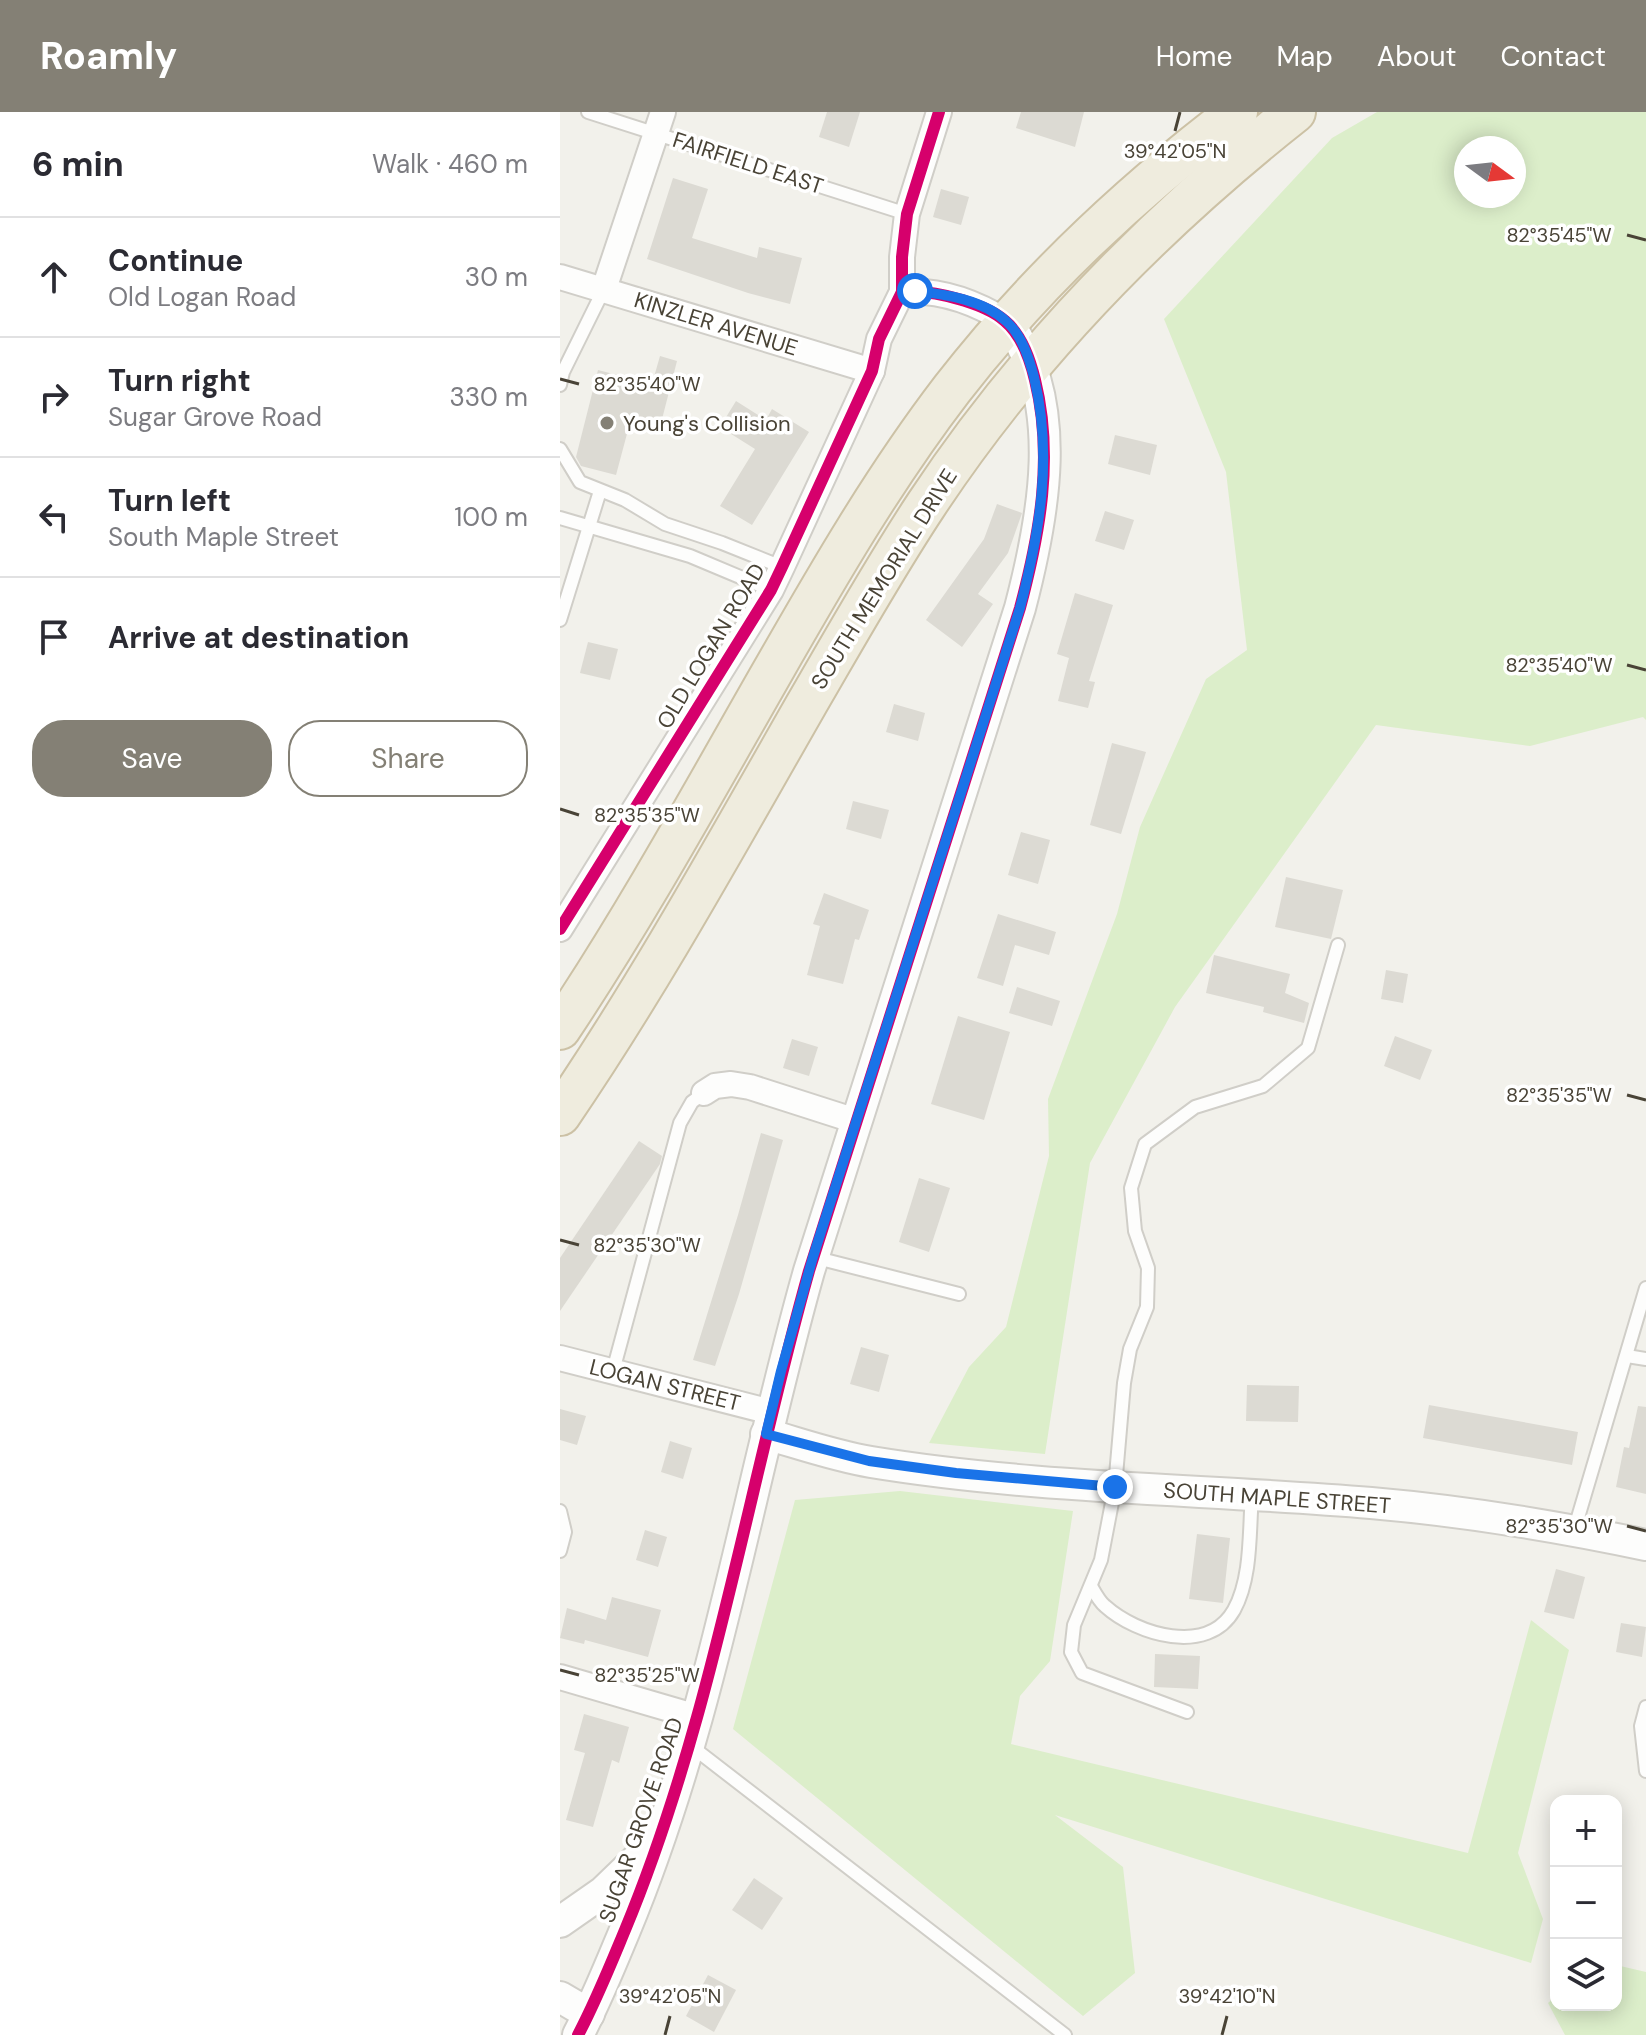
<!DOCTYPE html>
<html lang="en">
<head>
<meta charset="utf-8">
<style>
	body { margin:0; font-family:"DM Sans",sans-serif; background:#f2f2f3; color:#2b2b33 }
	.controls { position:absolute; right:24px; bottom:24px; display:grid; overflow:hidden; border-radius:16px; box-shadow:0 4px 20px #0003 }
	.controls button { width:72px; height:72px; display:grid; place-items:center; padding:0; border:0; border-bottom:2px solid #e1e1e2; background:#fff; color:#2b2b33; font:40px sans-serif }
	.compass { position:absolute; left:894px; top:24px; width:72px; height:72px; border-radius:50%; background:#fff; box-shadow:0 4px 20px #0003; rotate:105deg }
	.stop { position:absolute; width:24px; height:24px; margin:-18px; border:6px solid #1a73e8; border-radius:50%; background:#fff }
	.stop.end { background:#1a73e8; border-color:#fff; box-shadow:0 2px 8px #0008 }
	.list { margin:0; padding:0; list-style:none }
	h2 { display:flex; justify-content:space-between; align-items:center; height:104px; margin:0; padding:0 32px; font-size:34px }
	h2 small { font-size:26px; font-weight:400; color:#7c7c81 }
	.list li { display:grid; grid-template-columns:52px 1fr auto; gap:24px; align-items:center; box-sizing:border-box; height:120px; padding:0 32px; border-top:2px solid #e1e1e2 }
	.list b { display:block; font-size:30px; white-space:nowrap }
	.list p { margin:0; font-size:26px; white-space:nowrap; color:#7c7c81 }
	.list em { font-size:26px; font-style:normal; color:#7c7c81 }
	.actions { display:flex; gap:16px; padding:24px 32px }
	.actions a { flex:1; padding:18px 0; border:2px solid #848075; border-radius:32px; text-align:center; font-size:28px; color:#848075 }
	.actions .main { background:#848075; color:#fff }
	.icon { flex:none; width:44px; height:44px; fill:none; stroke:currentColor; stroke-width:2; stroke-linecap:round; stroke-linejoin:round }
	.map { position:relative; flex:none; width:1086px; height:1923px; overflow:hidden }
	header { display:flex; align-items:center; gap:48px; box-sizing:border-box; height:112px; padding:0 40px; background:#848075; color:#fff }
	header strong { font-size:38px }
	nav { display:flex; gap:44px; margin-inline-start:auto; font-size:28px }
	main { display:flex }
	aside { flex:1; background:#fff }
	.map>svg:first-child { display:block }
</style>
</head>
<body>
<header>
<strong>Roamly</strong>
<nav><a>Home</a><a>Map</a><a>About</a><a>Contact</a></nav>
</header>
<main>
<aside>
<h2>6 min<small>Walk · 460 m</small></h2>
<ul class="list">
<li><svg class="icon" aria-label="ahead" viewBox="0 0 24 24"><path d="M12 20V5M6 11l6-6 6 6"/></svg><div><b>Continue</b><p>Old Logan Road</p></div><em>30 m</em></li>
<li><svg class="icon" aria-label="right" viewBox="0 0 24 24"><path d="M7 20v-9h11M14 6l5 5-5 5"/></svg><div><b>Turn right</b><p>Sugar Grove Road</p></div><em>330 m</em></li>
<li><svg class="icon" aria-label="left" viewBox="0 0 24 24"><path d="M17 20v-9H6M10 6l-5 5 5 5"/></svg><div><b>Turn left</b><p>South Maple Street</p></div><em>100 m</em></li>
<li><svg class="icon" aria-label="arrive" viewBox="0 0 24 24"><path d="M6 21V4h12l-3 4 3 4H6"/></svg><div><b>Arrive at destination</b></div></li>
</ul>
<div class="actions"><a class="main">Save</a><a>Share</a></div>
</aside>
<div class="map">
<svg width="1086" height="1923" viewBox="0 0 1086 1923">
	<rect width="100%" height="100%" fill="#f2f1eb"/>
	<g fill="#dceeca" fill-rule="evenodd">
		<path d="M817 0H1086V608L1083 605 970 634 816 613 615 895 530 1051 485 1342 369 1331 409 1255 446 1215 489 1044 488 987 557 802 580 715 646 567 687 538 666 360 604 207 772 26ZM906 36H954V84H906Z"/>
		<polygon points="340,1379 513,1399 490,1549 460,1584 451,1632 908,1741 971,1508 1009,1538 958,1741 983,1807 971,1851 495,1703 563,1755 575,1861 523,1904 173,1617 235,1388"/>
		<polygon points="1056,1853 1086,1860 1086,1923 1005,1923 988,1891 996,1884 996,1893 1056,1893"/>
	</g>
	<g fill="#dcdad3">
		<polygon points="267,0 300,0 289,35 259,25"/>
		<polygon points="461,0 524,0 515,35 456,16"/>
		<polygon points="113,66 148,77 132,126 197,146 199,135 242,146 230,192 188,181 87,147"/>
		<polygon points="381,77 409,85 401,113 373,105"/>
		<polygon points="100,244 117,249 101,311 72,303 56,363 21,354 16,345 38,258 92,272"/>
		<polygon points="176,289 206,308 212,297 249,320 192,413 160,394 195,337 160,315"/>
		<polygon points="555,323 597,333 590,363 548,352"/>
		<polygon points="437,392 462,401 461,404 448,441 418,482 433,492 402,535 366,508 424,427"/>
		<polygon points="545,399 574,408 564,438 535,429"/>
		<polygon points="515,481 553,493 529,569 535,570 528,596 498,589 509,546 497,542"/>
		<polygon points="28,530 58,537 50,568 20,561"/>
		<polygon points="334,592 365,601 358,629 326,620"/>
		<polygon points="552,631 586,640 561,722 530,713"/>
		<polygon points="293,689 329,698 321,727 286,717"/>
		<polygon points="461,720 490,728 478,772 448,763"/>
		<polygon points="726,765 783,778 771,827 715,815"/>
		<polygon points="264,781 309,798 299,828 295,827 283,872 247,863 260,814 253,812"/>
		<polygon points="438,802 496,820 489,843 455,833 443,874 417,866"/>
		<polygon points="654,843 730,862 725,881 749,891 744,911 703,900 704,895 646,881"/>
		<polygon points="826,858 848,862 843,891 821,887"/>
		<polygon points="457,875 500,889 492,914 449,901"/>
		<polygon points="398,904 450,920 424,1008 371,992"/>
		<polygon points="835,924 872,938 860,968 824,954"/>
		<polygon points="232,927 258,935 249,964 223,956"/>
		<polygon points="201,1021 223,1028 179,1182 155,1254 133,1248 178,1103"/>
		<polygon points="79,1029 102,1044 100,1052 0,1199 0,1146"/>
		<polygon points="359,1066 390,1076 369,1140 339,1130"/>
		<polygon points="301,1235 329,1243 319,1280 290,1272"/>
		<polygon points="687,1273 739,1274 738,1310 686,1309"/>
		<polygon points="869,1293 1018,1320 1012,1353 863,1326"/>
		<polygon points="1078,1294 1086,1295 1086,1382 1056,1375 1064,1335 1069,1336"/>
		<polygon points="0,1297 26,1304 17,1333 0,1328"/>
		<polygon points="110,1329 132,1336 123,1367 101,1360"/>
		<polygon points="85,1418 107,1425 98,1455 76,1448"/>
		<polygon points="637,1422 670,1426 663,1491 629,1487"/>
		<polygon points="996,1457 1025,1465 1014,1507 984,1500"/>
		<polygon points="52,1485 101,1498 88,1545 25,1528 24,1532 0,1526 7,1496 46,1508"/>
		<polygon points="1061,1511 1086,1515 1082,1545 1056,1540"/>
		<polygon points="595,1542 640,1544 638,1577 594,1575"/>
		<polygon points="24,1602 69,1615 59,1651 52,1648 33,1715 6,1708 25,1641 14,1638"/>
		<polygon points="194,1766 223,1786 202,1818 172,1798"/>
		<polygon points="148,1863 176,1878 154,1920 126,1904"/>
	</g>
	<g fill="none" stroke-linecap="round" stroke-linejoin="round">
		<g stroke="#d0cec8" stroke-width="16">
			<g id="service">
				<polyline points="28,0 347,102"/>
				<polyline points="0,273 3,260 44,177"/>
				<polyline points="0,337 20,370 65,388 105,412 162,431 222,455"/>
				<polyline points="0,406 130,444 211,478"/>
				<polyline points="0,508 40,379"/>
				<polyline points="253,1145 399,1182"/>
				<polyline points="1067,1244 1086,1247"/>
				<polyline points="53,1259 120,1011 132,990 144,981"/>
				<polyline points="0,1399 5,1420 0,1439"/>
				<polyline points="1014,1419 1086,1176"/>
				<path d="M531 1474C535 1481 539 1489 545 1494 577 1523 648 1544 674 1498 692 1465 689 1420 692 1383"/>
				<polyline points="1086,1595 1081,1614 1086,1659"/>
				<polyline points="627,1600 522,1561 511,1540 514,1513 541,1448 555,1375 564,1271 570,1237 587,1195 588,1156 575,1119 571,1076 585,1032 635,995 703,974 748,936 778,833"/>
				<polyline points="131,1634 505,1923"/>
			</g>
		</g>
		<g stroke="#d0cec8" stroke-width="28">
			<g id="minor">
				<polyline points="0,165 312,259"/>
				<polyline points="44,177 103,0"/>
				<path d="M342 180C380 177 415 190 447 210"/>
				<polyline points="0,817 211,478 222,455 312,259 319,227 342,180 342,145 347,102 379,0"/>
				<polyline points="144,981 155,974 171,972 190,975 296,1009"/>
				<polyline points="0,1246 211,1300"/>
				<polyline points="0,1565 137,1605"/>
			</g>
		</g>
		<g stroke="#d0cec8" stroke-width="34">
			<g id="tertiary">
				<path d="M206 1322C241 1332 275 1344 311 1350 476 1377 645 1377 811 1391 903 1399 996 1414 1086 1433"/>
				<polyline points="0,1810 43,1780 97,1728"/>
				<polyline points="0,1885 29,1902"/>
				<path d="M18 1923C36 1889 50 1854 65 1818 153 1606 187 1378 249 1159L460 496C483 408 507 289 447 210"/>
			</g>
		</g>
		<g stroke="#ccc1a5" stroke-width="44">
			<g id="trunk">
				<path d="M0 917C76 803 142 683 210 564 266 466 323 367 392 277 474 171 570 81 677 0"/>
				<path d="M0 1003C90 871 167 731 246 593 285 526 323 458 366 393 467 240 592 113 735 0"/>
			</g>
		</g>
		<use href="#service" stroke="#fdfdfc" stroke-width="12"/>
		<use href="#minor" stroke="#fdfdfc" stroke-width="24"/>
		<use href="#tertiary" stroke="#fdfdfc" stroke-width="30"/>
		<use href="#trunk" stroke="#efecde" stroke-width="40"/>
		<g stroke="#fff" stroke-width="17">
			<g id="cycleway">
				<polyline points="0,817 211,478 222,455 312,259 319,227 342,180 342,145 347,102 379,0"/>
				<path d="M18 1923C36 1889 50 1854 65 1818 153 1606 187 1378 249 1159L460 496C480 421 494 345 475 268 470 247 462 223 445 209 433 198 417 193 402 188 382 182 363 178 342 180"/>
			</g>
		</g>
		<use href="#cycleway" stroke="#d6006c" stroke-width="12"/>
	</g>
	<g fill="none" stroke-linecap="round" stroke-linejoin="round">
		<path stroke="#1a73e8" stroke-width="10" d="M355 179C385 182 424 188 447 210 462 224 469 246 474 265 493 344 480 419 460 496L253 1145 221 1259 206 1322 309 1349 396 1361 555 1375"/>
	</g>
	<path fill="none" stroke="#494336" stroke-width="3" d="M615 19 620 0M1067 123 1086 128M0 267 19 272M1067 553 1086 558M0 697 19 703M1067 983 1086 988M0 1128 19 1133M1067 1414 1086 1419M0 1558 19 1563M105 1923 110 1904M662 1923 667 1904"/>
	<circle fill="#848075" stroke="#fff" stroke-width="3" cx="47" cy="311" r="8"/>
	<g text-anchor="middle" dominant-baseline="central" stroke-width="7" stroke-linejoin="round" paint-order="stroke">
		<g font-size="22" fill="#494336" stroke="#fff">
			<text transform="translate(188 51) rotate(18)">FAIRFIELD EAST</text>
			<text transform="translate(156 212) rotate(17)">KINZLER AVENUE</text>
			<text transform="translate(324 467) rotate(-58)">SOUTH MEMORIAL DRIVE</text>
			<text transform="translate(151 534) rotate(-59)">OLD LOGAN ROAD</text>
			<text transform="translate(105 1273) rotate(14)">LOGAN STREET</text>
			<text transform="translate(717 1386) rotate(4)">SOUTH MAPLE STREET</text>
			<text transform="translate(81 1708) rotate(-71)">SUGAR GROVE ROAD</text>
		</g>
		<g font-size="22" fill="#494336" stroke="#fff" text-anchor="start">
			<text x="63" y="311">Young's Collision</text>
		</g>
	</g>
	<g font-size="20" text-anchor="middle" fill="#494336" stroke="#fff" stroke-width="7" stroke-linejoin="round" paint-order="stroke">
		<text x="615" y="46">39°42'05"N</text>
		<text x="999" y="130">82°35'45"W</text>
		<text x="87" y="279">82°35'40"W</text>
		<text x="999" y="560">82°35'40"W</text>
		<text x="87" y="710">82°35'35"W</text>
		<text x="999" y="990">82°35'35"W</text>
		<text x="87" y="1140">82°35'30"W</text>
		<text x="999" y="1421">82°35'30"W</text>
		<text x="87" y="1570">82°35'25"W</text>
		<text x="110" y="1891">39°42'05"N</text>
		<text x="667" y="1891">39°42'10"N</text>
	</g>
</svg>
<div class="controls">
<button>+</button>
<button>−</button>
<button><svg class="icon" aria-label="layers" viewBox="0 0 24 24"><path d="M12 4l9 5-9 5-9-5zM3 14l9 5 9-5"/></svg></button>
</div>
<svg class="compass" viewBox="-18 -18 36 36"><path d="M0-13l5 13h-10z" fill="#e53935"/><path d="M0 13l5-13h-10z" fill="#7c7c81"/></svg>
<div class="stop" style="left:355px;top:179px"></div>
<div class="stop end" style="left:555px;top:1375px"></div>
</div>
</main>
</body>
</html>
